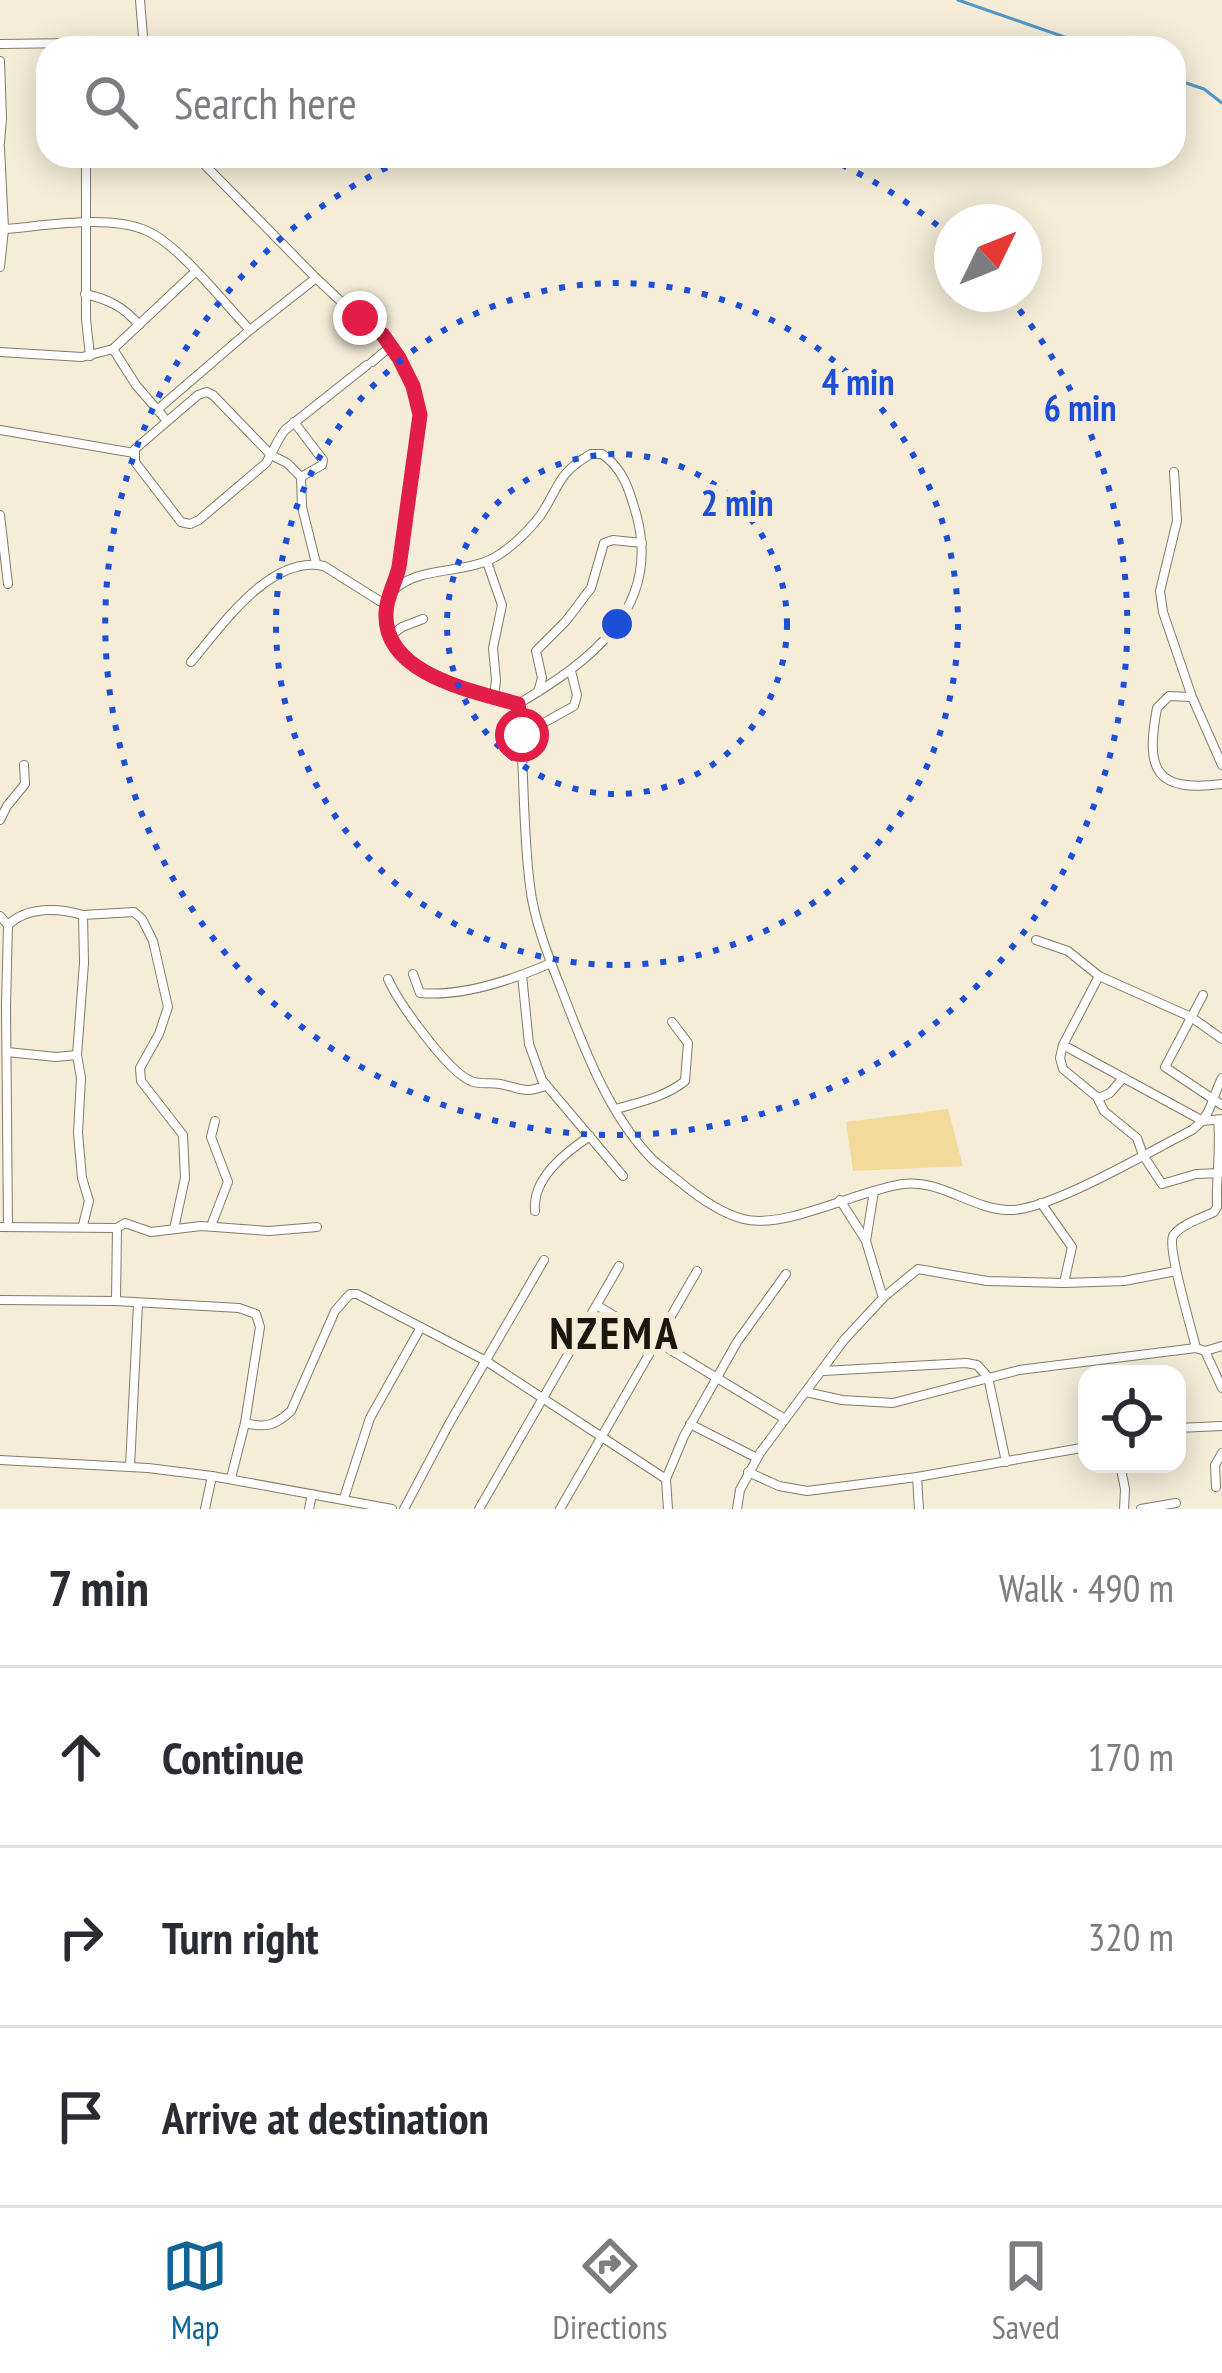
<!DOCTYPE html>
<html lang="en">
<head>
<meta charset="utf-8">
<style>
	body { margin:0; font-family:"PT Sans Narrow",sans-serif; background:#f7f7f7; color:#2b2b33 }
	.controls { position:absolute; right:36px; bottom:36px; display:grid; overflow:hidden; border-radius:24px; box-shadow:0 6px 30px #0003 }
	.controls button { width:108px; height:108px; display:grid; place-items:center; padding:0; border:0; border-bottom:3px solid #e1e1e2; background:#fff; color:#2b2b33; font:60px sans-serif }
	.compass { position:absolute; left:934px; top:204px; width:108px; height:108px; border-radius:50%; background:#fff; box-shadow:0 6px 30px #0003; rotate:47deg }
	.stop { position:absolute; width:36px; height:36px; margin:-27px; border:9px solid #e11d48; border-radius:50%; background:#fff }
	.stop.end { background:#e11d48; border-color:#fff; box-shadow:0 3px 12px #0008 }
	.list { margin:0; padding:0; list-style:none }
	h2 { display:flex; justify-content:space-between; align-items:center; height:156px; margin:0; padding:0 48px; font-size:51px }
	h2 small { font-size:39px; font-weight:400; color:#7c7c81 }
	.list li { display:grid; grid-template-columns:78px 1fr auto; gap:36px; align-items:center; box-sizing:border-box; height:180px; padding:0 48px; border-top:3px solid #e1e1e2 }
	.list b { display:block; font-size:45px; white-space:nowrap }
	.list em { font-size:39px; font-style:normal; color:#7c7c81 }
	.icon { flex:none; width:66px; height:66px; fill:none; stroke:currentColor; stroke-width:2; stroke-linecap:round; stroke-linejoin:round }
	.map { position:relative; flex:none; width:1222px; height:1509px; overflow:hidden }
	.search { position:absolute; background:#fff; box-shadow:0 6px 30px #0003; left:36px; right:36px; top:36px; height:132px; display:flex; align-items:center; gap:30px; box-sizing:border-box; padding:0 42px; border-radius:36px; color:#7c7c81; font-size:45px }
	.sheet { height:696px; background:#fff }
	nav { display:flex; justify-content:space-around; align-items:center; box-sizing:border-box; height:168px; border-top:3px solid #e1e1e2; background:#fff; font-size:33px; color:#7c7c81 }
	nav a { display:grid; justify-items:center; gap:6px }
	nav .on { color:#106495 }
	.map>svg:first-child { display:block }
</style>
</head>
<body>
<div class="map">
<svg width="1222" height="1509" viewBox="0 0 1222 1509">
	<rect width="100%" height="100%" fill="#f5edd8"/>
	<polygon fill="#f1da9a" points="948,1109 963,1166 853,1171 846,1122"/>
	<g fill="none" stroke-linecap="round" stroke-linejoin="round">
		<g stroke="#5096c7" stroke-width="3">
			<polyline points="958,0 1096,48"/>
			<polyline points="1174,79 1204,89 1222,103"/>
		</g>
		<g stroke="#817b67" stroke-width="10">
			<g id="minor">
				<polyline points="140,0 144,48"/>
				<polyline points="0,44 76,43 85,48"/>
				<polyline points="0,61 2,118 0,143"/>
				<polyline points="0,148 4,229 0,267"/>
				<polyline points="86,156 86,319 90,356"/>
				<polyline points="196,156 316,278 352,312 383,335 413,385 420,414 395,588"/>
				<path d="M4 229C45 226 109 214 147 231 179 245 224 303 250 330"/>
				<path d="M85 294C108 299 124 307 139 325"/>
				<polyline points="113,349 136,385 167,421"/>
				<polyline points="0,352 82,357 113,349 195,272"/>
				<polyline points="372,362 391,346"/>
				<polyline points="157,410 250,330 316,278"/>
				<polyline points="294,422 323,460 322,465 301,477"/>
				<polyline points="0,430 134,453"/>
				<path d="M591 454H602C624 469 630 492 637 517 661 610 589 662 518 704 475 692 392 678 386 621 385 610 387 595 396 588 423 565 470 575 500 554 515 544 529 530 540 516 560 487 556 474 591 454Z"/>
				<polyline points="1174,472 1177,521 1160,591 1163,612 1192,697 1222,765"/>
				<polyline points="0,515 8,584"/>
				<polyline points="487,562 502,605 493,648 496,680 494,697"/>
				<path d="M316 563 302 507 301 477 287 463 271 455 213 395 207 392 198 395 135 449V462L181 522 190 524 199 520 266 463C273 452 277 440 285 430L367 365"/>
				<polyline points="390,636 402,627 423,619"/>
				<path d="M191 662C221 627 270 554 324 566L386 605"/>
				<polyline points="538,692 542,678 536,651 566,621 591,588 604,543 613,540 642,543"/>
				<path d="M1190 697 1169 696 1157 708C1145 772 1156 792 1222 784"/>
				<path d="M518 704C525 764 522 825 530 886 534 921 549 958 562 991 584 1048 608 1114 652 1159 661 1167 671 1175 680 1182 698 1197 721 1213 743 1219 785 1230 858 1190 903 1184 940 1179 972 1209 1008 1210 1048 1212 1152 1150 1192 1130 1213 1114 1211 1099 1222 1078"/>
				<polyline points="522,735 574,706 577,695 571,671"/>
				<polyline points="0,820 7,806 25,784 24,765"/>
				<polyline points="83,915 134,912 142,919 153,941 168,1007 159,1034 140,1068 141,1081 183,1135 185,1178 174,1229"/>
				<polyline points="0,916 8,925 6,1006 8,1227"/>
				<path d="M8 925C27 906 59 908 83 915L84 963 77 1055"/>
				<polyline points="1036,940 1068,951 1099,976 1191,1017 1222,1039"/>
				<path d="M413 974 420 993C463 997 512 980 551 963"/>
				<polyline points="522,975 529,1044 542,1080 623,1176"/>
				<polyline points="1099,976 1063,1045 1060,1058 1063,1069 1097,1097 1104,1111 1137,1138 1143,1155 1162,1184 1196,1174 1222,1173"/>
				<path d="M388 979C398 1002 448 1072 471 1081 480 1085 490 1082 500 1084 521 1088 523 1094 545 1086"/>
				<polyline points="1203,995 1165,1067 1222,1105"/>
				<polyline points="1063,1045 1203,1121 1222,1119"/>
				<polyline points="7,1052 56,1057 77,1055 81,1078 78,1133 82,1178 89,1201 83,1225"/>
				<polyline points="1099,1098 1110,1093 1123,1078"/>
				<path d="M616 1109C640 1102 665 1097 685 1081L688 1043 672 1022"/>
				<polyline points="840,1200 865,1239"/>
				<polyline points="1041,1203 1072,1247 1064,1283 1124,1281 1176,1271"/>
				<path d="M535 1211C532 1178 566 1152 590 1136"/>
				<polyline points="211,1226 228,1182 211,1137 215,1121"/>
				<polyline points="0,1227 117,1228 125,1223 151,1232 201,1226 269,1231 317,1227"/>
				<polyline points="884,1297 918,1269 987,1281 1064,1283"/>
				<polyline points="0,1300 116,1301 239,1308 256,1314 260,1327 245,1423 231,1478"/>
				<polyline points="116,1301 117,1228"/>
				<polyline points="598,1306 785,1419"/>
				<path d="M1196 1348C1192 1330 1167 1248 1173 1236 1179 1225 1204 1217 1214 1212L1217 1207C1216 1177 1221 1149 1218 1120"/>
				<polyline points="1205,1351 1222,1388"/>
				<polyline points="823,1371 966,1363 977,1365 988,1377 1006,1462"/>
				<polyline points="806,1392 842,1400 893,1403 1019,1370 1196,1348 1205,1351 1222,1346"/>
				<path d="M245 1423C265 1428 275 1426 291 1411L335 1311 350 1294H357L486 1361 666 1479"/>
				<polyline points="690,1424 757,1458"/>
				<polyline points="1177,1428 1222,1426"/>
				<polyline points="0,1460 148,1468 212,1476 392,1509"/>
				<polyline points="1120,1464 1125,1489 1124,1509"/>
				<polyline points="130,1467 138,1304"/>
				<polyline points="748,1472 779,1486 807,1491 917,1477 1087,1447"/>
				<polyline points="917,1477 919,1509"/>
				<polyline points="1216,1487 1215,1465 1222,1453"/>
				<polyline points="344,1498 370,1418 421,1327"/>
				<polyline points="205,1509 212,1476"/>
				<polyline points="309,1509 312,1494"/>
				<polyline points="404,1509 449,1424 544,1260"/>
				<polyline points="479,1509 619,1266"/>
				<polyline points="560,1509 697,1271"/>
				<polyline points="668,1509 666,1479 684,1436 737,1342 786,1274"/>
				<polyline points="737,1509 740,1490 760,1453 844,1340 883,1298 866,1241 874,1191"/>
				<polyline points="1141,1509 1176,1503"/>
			</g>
		</g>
		<use href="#minor" stroke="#fff" stroke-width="8"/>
	</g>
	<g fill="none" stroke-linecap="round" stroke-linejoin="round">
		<path stroke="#e11d48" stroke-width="15" d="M360 318 383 335 399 358 413 386 420 415 399 567C396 582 386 597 386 613 383 675 474 691 518 704L522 735"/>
	</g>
	<g fill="none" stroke="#1d4ed8" stroke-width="6" stroke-dasharray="6 12">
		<circle cx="617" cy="624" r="170"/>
		<circle cx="617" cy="624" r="341"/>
		<path d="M825 157A511 511 0 0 1 949 235M1008 296A511 511 0 1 1 409 157"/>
	</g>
	<g text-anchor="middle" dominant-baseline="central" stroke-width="12" stroke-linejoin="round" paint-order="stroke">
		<g font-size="45" font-weight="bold" letter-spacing="3" fill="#19160e" stroke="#f5edd8">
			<text x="615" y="1332">NZEMA</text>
		</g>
	</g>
	<circle cx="617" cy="624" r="18" fill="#1d4ed8" stroke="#f5edd8" stroke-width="6"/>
	<g font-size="36" text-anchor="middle" font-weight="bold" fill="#1d4ed8" stroke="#f5edd8" stroke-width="12" stroke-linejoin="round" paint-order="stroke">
		<text x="858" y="395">4 min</text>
		<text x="1080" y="421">6 min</text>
		<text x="737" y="516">2 min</text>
	</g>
</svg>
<div class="controls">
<button><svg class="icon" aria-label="locate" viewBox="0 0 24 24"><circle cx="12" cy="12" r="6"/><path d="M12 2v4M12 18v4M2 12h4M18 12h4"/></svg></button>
</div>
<svg class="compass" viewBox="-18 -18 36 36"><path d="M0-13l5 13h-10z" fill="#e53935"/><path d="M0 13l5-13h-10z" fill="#7c7c81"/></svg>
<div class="stop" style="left:522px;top:735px"></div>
<div class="stop end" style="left:360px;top:318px"></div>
<div class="search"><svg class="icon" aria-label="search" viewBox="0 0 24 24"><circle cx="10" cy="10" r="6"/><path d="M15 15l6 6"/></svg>Search here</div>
</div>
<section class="sheet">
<h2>7 min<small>Walk · 490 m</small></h2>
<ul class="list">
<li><svg class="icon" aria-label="ahead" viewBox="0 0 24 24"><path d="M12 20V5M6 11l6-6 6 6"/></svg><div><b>Continue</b></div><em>170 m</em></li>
<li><svg class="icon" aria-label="right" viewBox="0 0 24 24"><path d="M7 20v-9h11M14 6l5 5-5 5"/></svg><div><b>Turn right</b></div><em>320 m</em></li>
<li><svg class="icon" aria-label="arrive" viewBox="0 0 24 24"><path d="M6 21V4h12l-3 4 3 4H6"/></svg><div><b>Arrive at destination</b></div></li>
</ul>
</section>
<nav>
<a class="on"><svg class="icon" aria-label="map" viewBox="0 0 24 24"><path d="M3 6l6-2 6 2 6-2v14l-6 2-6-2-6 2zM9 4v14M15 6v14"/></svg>Map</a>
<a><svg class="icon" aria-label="directions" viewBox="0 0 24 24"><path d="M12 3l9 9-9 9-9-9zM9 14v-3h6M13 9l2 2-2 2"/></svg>Directions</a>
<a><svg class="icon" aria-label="saved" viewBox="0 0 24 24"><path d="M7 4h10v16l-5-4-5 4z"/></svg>Saved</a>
</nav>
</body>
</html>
